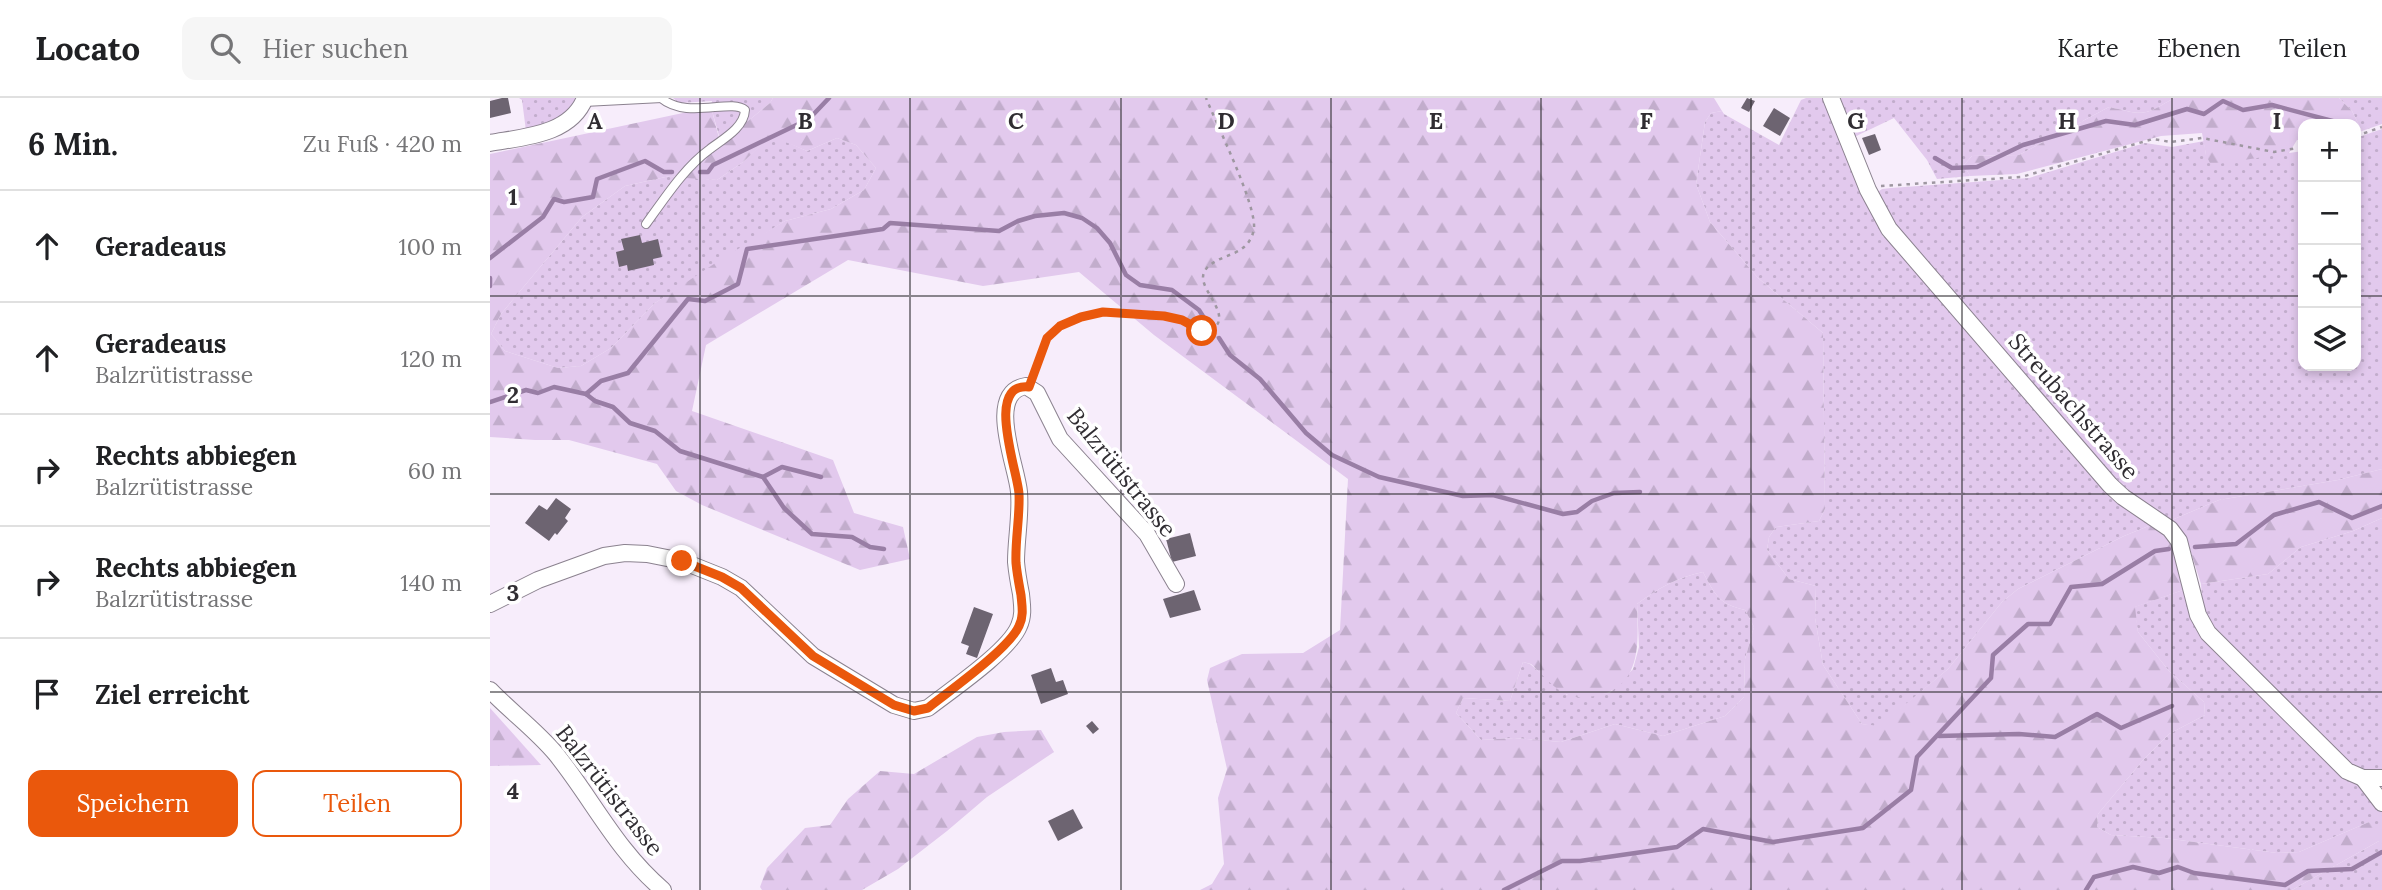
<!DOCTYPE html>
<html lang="de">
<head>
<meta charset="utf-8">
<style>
	body { margin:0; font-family:Lora,serif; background:#f6f6f6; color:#202124 }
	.controls { position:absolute; right:21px; top:21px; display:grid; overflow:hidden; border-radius:14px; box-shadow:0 4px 10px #0003 }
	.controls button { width:63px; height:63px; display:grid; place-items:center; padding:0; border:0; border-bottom:2px solid #e0e0e0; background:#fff; color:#202124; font:35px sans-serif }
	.stop { position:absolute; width:21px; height:21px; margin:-16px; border:5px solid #ea580c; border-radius:50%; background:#fff }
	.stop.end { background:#ea580c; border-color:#fff; box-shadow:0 2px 7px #0008 }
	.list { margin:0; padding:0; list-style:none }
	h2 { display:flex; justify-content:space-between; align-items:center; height:91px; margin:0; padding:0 28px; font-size:30px }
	h2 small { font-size:23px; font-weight:400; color:#757577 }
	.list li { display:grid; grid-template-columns:46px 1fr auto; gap:21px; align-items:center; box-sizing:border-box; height:112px; padding:0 28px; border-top:2px solid #e0e0e0 }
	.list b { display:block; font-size:26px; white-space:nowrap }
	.list p { margin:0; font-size:23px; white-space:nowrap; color:#757577 }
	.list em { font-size:23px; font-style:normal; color:#757577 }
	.actions { display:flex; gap:14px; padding:21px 28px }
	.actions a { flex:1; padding:16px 0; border:2px solid #ea580c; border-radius:14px; text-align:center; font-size:24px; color:#ea580c }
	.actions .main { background:#ea580c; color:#fff }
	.icon { flex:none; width:38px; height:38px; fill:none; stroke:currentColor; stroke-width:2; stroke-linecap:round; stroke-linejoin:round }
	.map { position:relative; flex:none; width:1892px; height:792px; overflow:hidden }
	header { display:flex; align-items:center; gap:42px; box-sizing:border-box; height:98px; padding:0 35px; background:#fff; border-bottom:2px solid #e0e0e0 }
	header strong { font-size:33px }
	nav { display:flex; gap:38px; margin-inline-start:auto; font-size:24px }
	.search { width:490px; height:63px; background:#f6f6f6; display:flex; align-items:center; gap:18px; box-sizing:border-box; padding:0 24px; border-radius:14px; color:#757577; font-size:26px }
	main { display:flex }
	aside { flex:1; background:#fff }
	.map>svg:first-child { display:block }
</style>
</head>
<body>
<header>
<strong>Locato</strong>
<div class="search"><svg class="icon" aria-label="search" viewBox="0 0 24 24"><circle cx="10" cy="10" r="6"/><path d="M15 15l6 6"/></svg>Hier suchen</div>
<nav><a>Karte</a><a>Ebenen</a><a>Teilen</a></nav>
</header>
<main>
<aside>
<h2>6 Min.<small>Zu Fuß · 420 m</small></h2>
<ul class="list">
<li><svg class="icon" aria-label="ahead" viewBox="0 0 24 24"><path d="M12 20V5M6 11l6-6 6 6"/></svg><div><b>Geradeaus</b></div><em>100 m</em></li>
<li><svg class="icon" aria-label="ahead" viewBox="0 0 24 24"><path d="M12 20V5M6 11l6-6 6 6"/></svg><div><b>Geradeaus</b><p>Balzrütistrasse</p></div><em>120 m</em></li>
<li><svg class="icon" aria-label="right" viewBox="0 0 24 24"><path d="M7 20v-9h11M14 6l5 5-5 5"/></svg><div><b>Rechts abbiegen</b><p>Balzrütistrasse</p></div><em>60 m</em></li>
<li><svg class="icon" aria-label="right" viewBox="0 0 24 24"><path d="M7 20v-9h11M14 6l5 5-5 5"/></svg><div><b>Rechts abbiegen</b><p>Balzrütistrasse</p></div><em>140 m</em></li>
<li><svg class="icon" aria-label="arrive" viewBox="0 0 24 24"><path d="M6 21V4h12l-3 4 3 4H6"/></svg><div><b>Ziel erreicht</b></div></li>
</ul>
<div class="actions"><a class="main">Speichern</a><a>Teilen</a></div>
</aside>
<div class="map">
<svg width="1892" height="792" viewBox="0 0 1892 792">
	<defs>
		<pattern id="grass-dots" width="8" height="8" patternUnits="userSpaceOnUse" patternTransform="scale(1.75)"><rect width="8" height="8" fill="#e2c9ed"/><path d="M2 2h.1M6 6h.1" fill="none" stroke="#c2adcc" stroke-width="1.8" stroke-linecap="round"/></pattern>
		<pattern id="forest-firs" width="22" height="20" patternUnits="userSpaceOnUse" patternTransform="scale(1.75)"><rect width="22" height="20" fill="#e2c9ed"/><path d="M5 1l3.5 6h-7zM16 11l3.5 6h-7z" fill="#c2adcc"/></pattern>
	</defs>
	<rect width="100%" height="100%" fill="#f7edfb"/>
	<g fill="url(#grass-dots)">
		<polygon points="29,0 91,0 71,22 36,33 32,2"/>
		<polygon points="183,0 283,0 280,5 231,45 221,9 222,3 189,5"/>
		<polygon points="1316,0 1337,0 1393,139 1398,139 1666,425 1634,438 1528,491 1512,504 1458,571 1389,629 1372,626 1333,567 1325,520 1326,488 1299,481 1277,452 1279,439 1286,429 1329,423 1335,411 1333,235 1268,180 1220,124 1206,86 1215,24 1221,15 1232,13 1234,16 1289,47 1311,2"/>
		<path d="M1345 0H1684C1652 19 1655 17 1619 9L1529 57 1482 58 1474 67 1480 78 1447 81 1437 62 1404 20 1362 40Z"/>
		<polygon points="1849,0 1892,0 1892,26 1872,33 1862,13"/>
		<polygon points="1892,31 1892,371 1848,382 1729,402 1677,424 1640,402 1415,144 1388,94 1392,91 1401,90 1539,80 1655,45 1682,49 1714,43 1716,57 1799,55 1813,53 1813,268 1866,268 1866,40"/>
		<polygon points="281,37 317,53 347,40 366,47 386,70 374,92 341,111 295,123 165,205 121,250 91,268 68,270 15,253 1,236 11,216 92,119 135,88 180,78 227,82 253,64"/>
		<polygon points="1892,420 1892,675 1863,671 1722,534 1713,515 1711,486 1778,476 1811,449 1863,433"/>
		<path d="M1213 474C1225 497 1229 506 1255 512L1264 529 1255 561 1254 599 1235 618 1173 638 1125 626 1071 644 1024 640 991 642 966 615 973 600 1020 603 1033 564 1040 566 1077 597 1120 595 1143 571 1149 549 1147 506C1167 491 1188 479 1213 474Z"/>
		<polygon points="1696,491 1704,516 1892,713 1892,792 1802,792 1889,743 1879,724 1809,754 1787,755 1674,740 1621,737 1607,729 1608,716 1653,662 1679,636 1715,617 1714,604 1679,573 1648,534 1644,509"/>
	</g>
	<g fill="url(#forest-firs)" fill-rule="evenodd">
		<path d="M283 0H1224L1232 13 1221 15 1215 24 1206 86 1220 124 1268 180 1333 235 1335 411 1329 423 1286 429 1279 439 1277 452 1299 481 1326 488 1325 520 1333 567 1372 626 1389 628 1458 571 1512 504 1528 491 1634 438 1666 425 1681 438 1696 491 1645 509 1648 534 1679 573 1714 604 1715 617 1679 636 1653 662 1608 716 1607 729 1621 737 1674 740 1787 755 1809 754 1879 724 1890 733 1889 743 1802 792H710L722 786 734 766 728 700 737 671 717 582 720 570 752 556 813 555 850 532 858 381 664 237 589 174 493 188 358 162 216 247 202 313 343 362 364 415 413 429 420 461 370 472 212 407 186 393 167 366 79 342H45L0 339V56L221 9 229 40 189 79 180 78 135 88 92 119 11 216 1 236 15 253 68 270 91 268 121 250 165 205 233 160 295 123 341 111 374 92 386 70 366 47 347 40 317 53 281 38 253 64 227 82 196 80 216 57 280 5ZM1213 474C1225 497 1229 506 1255 512L1264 529 1255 561 1254 599 1235 618 1173 638 1125 626 1071 644 1024 640 991 642 966 615 973 600 1020 603 1033 564 1041 566C1052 576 1065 592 1078 597 1087 601 1096 599 1105 598 1153 589 1148 544 1147 506 1167 491 1188 479 1213 474Z"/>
		<path d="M1684 0H1849L1862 13 1872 33 1866 35V26H1813V42H1807L1799 55 1721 67 1716 57 1712 35 1671 38 1527 76 1480 78 1474 67 1482 58 1529 57 1619 9C1655 17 1652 19 1684 0Z"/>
		<polygon points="1892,371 1892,420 1863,433 1811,449 1778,476 1711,486 1698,445 1677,424 1729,402 1848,382"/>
		<polygon points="0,610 51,667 0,668"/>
		<polygon points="551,632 564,654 497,699 457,733 408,771 372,792 272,792 270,789 277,770 315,730 340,727 358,701 390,673 424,676 487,639 514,634"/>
	</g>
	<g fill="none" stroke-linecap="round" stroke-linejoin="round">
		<g stroke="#997ea5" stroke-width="4.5">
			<polyline points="1445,60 1462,70 1487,69 1533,47 1616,23 1645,27 1697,11 1714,16 1733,3 1753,12 1782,7 1850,25"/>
			<polyline points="210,74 218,74 223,67 319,21 339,0"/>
			<polyline points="0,160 53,119 64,101 74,104 103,99 107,81 155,63 174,74 182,74"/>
			<polyline points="0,180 0,188"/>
			<polyline points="729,240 740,257 770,281 816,335 842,357 889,379 973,398 1003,397 1073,416 1087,414 1102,403 1124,395 1150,394"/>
			<polyline points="96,296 111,283 138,275 198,201 215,203 248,186 257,151 393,131 400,125 509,133 528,123 545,118 574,115 592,120 607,130 620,145 636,177 650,187 682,192 709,212 716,223"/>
			<polyline points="0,304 36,292 48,295 64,289 96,296 105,303 123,309 140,325 165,333 190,353 273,379 294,410 322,436 362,439 380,449 394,451"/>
			<polyline points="273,379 292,369 331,379"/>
			<polyline points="1705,449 1746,446 1784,417 1829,404 1862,420 1892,408"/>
			<polyline points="1449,638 1529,636 1565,639 1607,616 1631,630 1682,608"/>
			<polyline points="1014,792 1072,763 1090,763 1187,749 1213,731 1283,744 1373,730 1421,692 1427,659 1501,580 1503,557 1538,526 1560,526 1581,489 1612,486 1665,453 1679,451"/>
			<polyline points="1596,792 1604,779 1643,769 1669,775 1688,769 1704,775 1795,787 1818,773 1862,771 1892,754"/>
		</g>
	</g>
	<g fill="#6d6471">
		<polygon points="12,0 18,0 21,15 0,20 0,3"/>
		<polygon points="1257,0 1265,3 1259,14 1251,10"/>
		<polygon points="1284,10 1300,20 1290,38 1273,28"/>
		<polygon points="1385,36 1391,52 1379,57 1372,40"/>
		<polygon points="150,137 152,145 168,141 172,159 163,161 164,167 138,173 137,167 129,169 126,154 134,152 131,141"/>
		<polygon points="66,400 81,411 75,420 78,423 67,437 65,435 59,443 35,425 49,407 57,412"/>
		<polygon points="700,435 706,458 682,464 676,441"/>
		<polygon points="704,492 711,512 680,520 673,501"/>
		<polygon points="484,509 503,516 487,560 476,556 479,548 471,545"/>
		<polygon points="561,570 566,584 573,582 578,596 551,606 541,577"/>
		<polygon points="602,623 609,631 603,636 596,628"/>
		<polygon points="583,711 593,730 568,743 558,723"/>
	</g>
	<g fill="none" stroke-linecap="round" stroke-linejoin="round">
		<g stroke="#8b828f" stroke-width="10">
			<g id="service">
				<polyline points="94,4 172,0"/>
				<path d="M156 126C175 100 194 70 220 51 233 41 254 30 255 12 241 0 197 22 171 0"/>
			</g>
		</g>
		<g stroke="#8b828f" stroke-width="18">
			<g id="minor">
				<polyline points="1341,0 1378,92 1399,131 1620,387 1633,399 1680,431 1689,443 1708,517 1718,535 1857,673 1873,680 1892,680"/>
				<path d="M0 45C33 39 81 37 95 0"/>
				<path d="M0 506 48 482 114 458 135 455 157 456 192 463 232 479 251 490 323 558 404 607 424 613 438 610C461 592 519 553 529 528 534 517 532 507 531 496 529 486 527 475 526 464 526 441 531 417 529 394 527 368 495 295 536 288L547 295 570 341 657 436 686 486"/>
				<path d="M0 592C21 614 46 632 66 656 103 702 126 752 173 792"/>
				<polyline points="1873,680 1892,705"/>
			</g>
		</g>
		<g stroke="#9e97a1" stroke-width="2.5" stroke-dasharray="3.5 5" stroke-linecap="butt">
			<polyline points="1866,38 1892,29"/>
			<polyline points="1391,88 1531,79 1663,41 1681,44 1712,40 1784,54 1813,49"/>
			<path d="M543 275 554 244 561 235 578 224 601 216 627 214 674 218 692 222 717 234C747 222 712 195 713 179 714 163 739 159 750 152 758 147 763 139 764 130 766 106 727 27 716 0"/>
		</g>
		<use href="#service" stroke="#fff" stroke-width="8"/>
		<use href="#minor" stroke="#fff" stroke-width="16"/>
	</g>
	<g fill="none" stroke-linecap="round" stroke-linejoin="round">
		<path stroke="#ea580c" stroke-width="9" d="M192 463 232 479 251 490 323 558 404 607 424 613 438 610C459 593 519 551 529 528 534 518 532 508 531 497 529 486 527 476 526 465 525 442 530 419 529 396 528 374 494 284 539 289L557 240 570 228 591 219 613 214 674 218 692 222 712 233"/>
	</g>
	<path fill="none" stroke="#302d32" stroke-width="2" stroke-opacity="0.55" d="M210 0V792M420 0V792M631 0V792M841 0V792M1051 0V792M1261 0V792M1472 0V792M1682 0V792M0 198H1813M1866 198H1892M0 396H1892M0 594H1892"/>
	<g text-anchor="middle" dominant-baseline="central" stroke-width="7" stroke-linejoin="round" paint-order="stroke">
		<g font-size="23" fill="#302d32" stroke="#fff">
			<text transform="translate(1584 308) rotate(49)">Streubachstrasse</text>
			<text transform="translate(632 374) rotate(51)">Balzrütistrasse</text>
			<text transform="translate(120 692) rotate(52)">Balzrütistrasse</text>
		</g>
	</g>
	<g font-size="23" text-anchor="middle" font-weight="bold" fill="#302d32" stroke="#fff" stroke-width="7" stroke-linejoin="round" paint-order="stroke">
		<text x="105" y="31">A</text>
		<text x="315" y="31">B</text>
		<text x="526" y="31">C</text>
		<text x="736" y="31">D</text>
		<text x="946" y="31">E</text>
		<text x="1156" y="31">F</text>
		<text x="1366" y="31">G</text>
		<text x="1577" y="31">H</text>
		<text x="1787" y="31">I</text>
		<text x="23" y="107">1</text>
		<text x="23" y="305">2</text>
		<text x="23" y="503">3</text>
		<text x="23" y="701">4</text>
	</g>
</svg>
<div class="controls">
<button>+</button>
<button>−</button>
<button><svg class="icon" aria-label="locate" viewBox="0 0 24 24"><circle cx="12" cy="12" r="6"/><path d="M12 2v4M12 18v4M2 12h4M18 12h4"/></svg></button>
<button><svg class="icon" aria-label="layers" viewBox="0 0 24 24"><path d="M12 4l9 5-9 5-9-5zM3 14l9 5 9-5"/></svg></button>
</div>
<div class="stop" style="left:712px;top:233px"></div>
<div class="stop end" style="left:192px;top:463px"></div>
</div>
</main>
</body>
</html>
